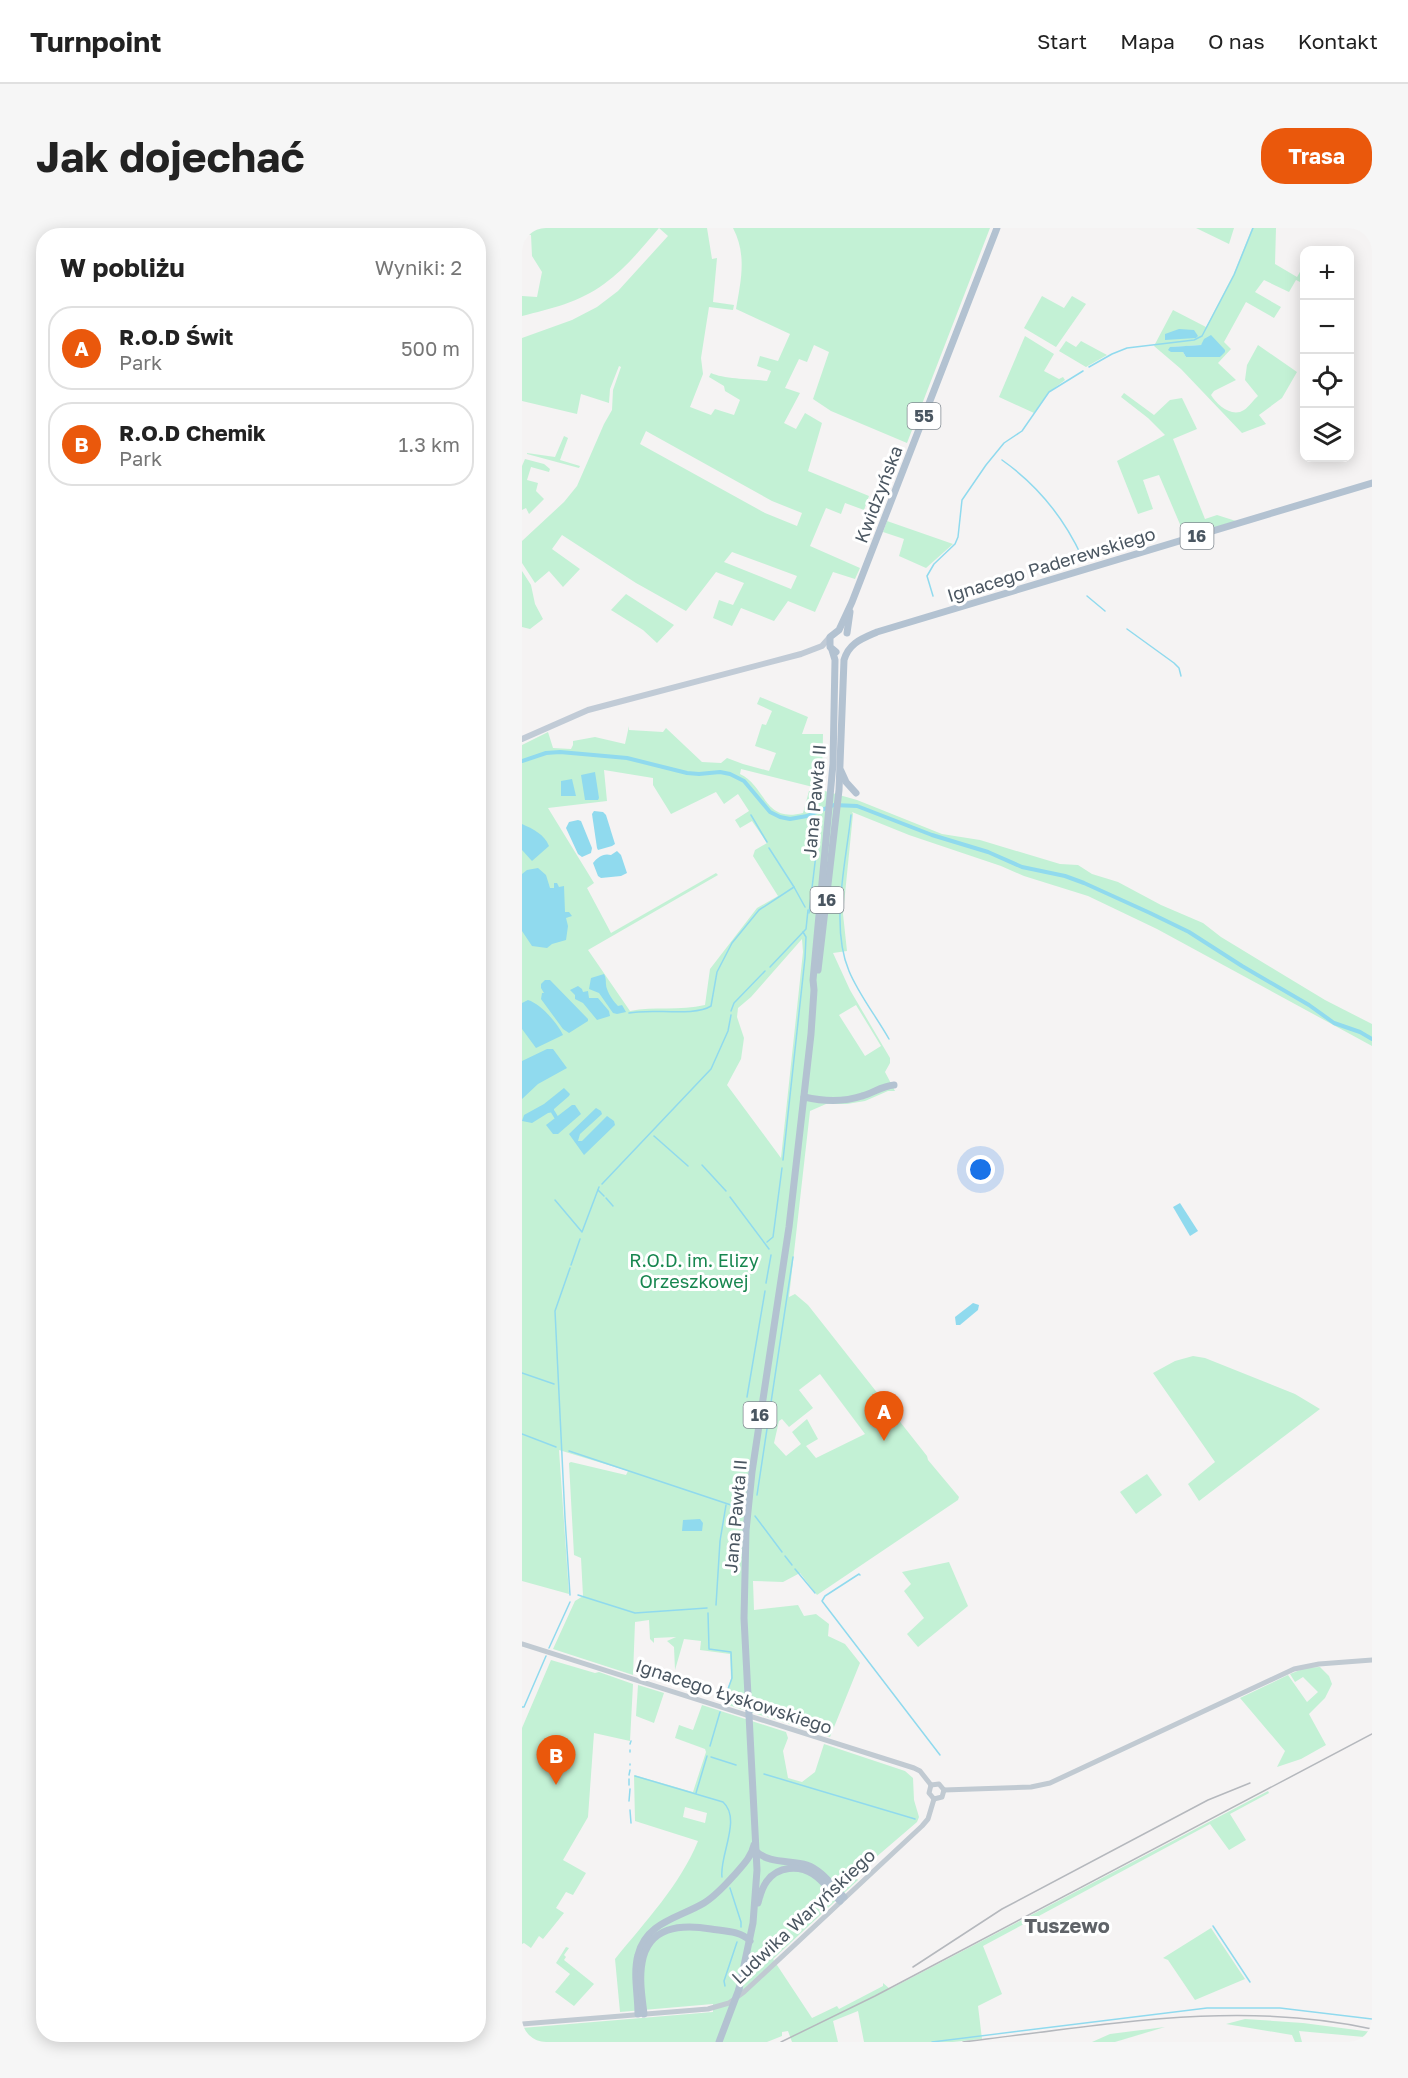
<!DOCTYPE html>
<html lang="pl">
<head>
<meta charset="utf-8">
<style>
	body { margin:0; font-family:"Golos Text",sans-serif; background:#f6f6f6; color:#222 }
	.controls { position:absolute; right:18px; top:18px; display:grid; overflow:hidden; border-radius:12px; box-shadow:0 3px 15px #0003 }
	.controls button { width:54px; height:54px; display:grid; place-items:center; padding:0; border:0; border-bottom:2px solid #e0e0e0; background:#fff; color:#222; font:30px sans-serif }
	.you { position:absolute; left:459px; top:942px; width:21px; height:21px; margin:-15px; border:4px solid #fff; border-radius:50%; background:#1a73e8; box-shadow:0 0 0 9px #1a73e833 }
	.badge { display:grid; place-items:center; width:39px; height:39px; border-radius:50%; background:#ea580c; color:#fff; font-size:20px; font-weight:700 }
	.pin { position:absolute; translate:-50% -50px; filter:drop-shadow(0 2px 3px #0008) }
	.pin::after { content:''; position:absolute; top:32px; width:21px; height:18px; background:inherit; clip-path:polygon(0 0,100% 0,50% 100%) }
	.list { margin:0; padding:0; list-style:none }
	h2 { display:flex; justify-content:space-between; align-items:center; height:78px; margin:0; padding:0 24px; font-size:26px }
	h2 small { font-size:20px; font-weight:400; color:#767676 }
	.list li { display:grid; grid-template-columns:39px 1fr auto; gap:18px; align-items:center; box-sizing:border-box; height:84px; margin:0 12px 12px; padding:0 12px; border:2px solid #e0e0e0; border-radius:24px }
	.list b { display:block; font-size:22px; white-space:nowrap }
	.list p { margin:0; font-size:20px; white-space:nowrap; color:#767676 }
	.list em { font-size:20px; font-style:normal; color:#767676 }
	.icon { flex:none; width:33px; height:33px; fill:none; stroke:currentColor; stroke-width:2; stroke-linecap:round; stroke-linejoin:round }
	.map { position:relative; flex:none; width:850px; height:1814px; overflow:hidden; border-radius:24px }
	header { display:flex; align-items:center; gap:36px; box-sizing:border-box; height:84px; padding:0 30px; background:#fff; border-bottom:2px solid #e0e0e0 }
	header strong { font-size:28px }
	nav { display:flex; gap:33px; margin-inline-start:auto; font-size:21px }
	.intro { display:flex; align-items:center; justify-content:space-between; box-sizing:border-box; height:144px; padding:0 36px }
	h1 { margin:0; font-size:42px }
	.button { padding:15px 27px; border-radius:24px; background:#ea580c; color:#fff; font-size:21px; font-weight:700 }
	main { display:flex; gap:36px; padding:0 36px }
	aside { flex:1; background:#fff; border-radius:24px; box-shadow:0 3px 15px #0003 }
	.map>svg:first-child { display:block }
</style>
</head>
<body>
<header>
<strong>Turnpoint</strong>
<nav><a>Start</a><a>Mapa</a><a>O nas</a><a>Kontakt</a></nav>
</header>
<div class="intro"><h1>Jak dojechać</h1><a class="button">Trasa</a></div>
<main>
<aside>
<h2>W pobliżu<small>Wyniki: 2</small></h2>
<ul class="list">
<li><span class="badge">A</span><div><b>R.O.D Świt</b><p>Park</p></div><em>500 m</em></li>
<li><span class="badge">B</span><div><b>R.O.D Chemik</b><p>Park</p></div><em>1.3 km</em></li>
</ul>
</aside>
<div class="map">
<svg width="850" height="1814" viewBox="0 0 850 1814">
	<rect width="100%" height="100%" fill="#f5f3f3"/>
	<g fill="#c3f1d5" fill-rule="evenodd">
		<path d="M0 0H185L190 31 195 30 191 74 212 77 211 82 187 79 179 130 181 146 168 179 189 187 193 181 212 187 218 172 203 163 202 158 187 149 189 145C201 151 230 151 245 153L249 143 235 138 238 128 256 133 268 106 214 81C219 52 225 27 211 0H468L385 215 309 183 291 171 307 124 292 117 285 134 277 131 263 160 278 165 262 195 274 201 283 185 300 195 286 243 347 268 342 282 323 275 319 286 304 280 288 318 338 340 333 351 311 344 293 384 266 373 252 393 219 380 210 398 191 390 197 372 211 377 222 355 194 344 164 383 114 355 40 307 30 321 58 341 41 359 27 343 13 355 0 335V313L42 274 55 258 82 196 90 182 91 162 99 139 97 138 88 161 87 175 59 166 55 186 0 173V110L50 92 75 79 96 63 146 8 137 0C120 20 103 41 82 56 58 74 28 81 0 88V68L15 69 20 44 10 28 9 7 0 5ZM124 203 250 273 280 285 275 298 243 285 118 216ZM210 324 275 348 269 361 202 334Z"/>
		<polygon points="674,0 712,0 707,16"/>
		<path d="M730 0H754L753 36 775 49 782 37V56L774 52 767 64 742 52 733 64 759 79 752 90 724 74 702 114 709 121 696 135 714 152 692 163 689 167C695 177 710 190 722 182 727 179 731 172 736 168L723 152 725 137 736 117 775 144 760 170 737 187 744 196 720 205 659 141 632 118 651 82 684 99 712 45ZM688 108 702 122 698 129H664L661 124H649V119L679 117Z"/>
		<polygon points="520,68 542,80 550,68 564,76 534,119 502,100"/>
		<polygon points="503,108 532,126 522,143 537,151 541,149 543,152 527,164 512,185 477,169"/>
		<polygon points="544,113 554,119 559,113 585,127 564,139 537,123"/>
		<polygon points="602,165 632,187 648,172 660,170 675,201 651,211 683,291 695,287 714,293 663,308 637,247 621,252 631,281 616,286 595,233 643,207 626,190 599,169"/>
		<polygon points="42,208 46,210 38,232 58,238 57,240 5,226 5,225 33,229"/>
		<polygon points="3,231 22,236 28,241 27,244 9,239 5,252 16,255 14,263 22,271 7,286 4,280 0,282 0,238"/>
		<polygon points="365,293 431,316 404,340 377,328 382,311 361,304"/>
		<polygon points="0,343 9,357 13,376 21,391 8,401 0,399"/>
		<polygon points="104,366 152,397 135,415 121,402 89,382"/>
		<path d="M238 469 286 489 280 506H301L300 552 299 556 291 559 219 541 218 546C245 559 241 595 281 585L287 563H303L335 572 420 606 458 612 538 636 556 637 570 646 596 654 639 677 681 695 699 709 803 772 850 796V818L635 701 566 668 502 648 479 638 387 607 330 584 331 586 321 686 325 723 311 725 328 762 368 830V835L363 844 373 863H366L343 873 325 876H304L288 883 267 1069 273 1066 286 1077 405 1228 406 1232 437 1269 436 1272 295 1367 278 1345 261 1354 231 1353 232 1382 276 1377 282 1388 294 1386 307 1396 306 1408 323 1416 338 1435 308 1509 200 1475 209 1451 208 1426 178 1422 179 1413 162 1411 153 1442 152 1419 145 1413 154 1409 132 1410V1415L128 1411 127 1392 113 1394 111 1447 31 1421 53 1373 61 1368 59 1330 52 1327 47 1235 49 1234 104 1247 106 1243 37 1222 47 1366 0 1353V517L26 504 31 520 49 521 51 517V513L73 509 103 516 107 498V502L141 504 144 500 180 534 199 535 205 530 221 536 247 543 254 525 233 518 240 496 244 497 250 483 235 476ZM82 542 131 550V557L149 586 194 564 202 576 216 566 227 583 213 592 218 600 230 593 245 615 233 622 231 628 256 668 235 680 188 741 183 777C158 783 132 778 108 783L66 722 196 647 194 645 89 705 65 660 72 655 26 580 85 573ZM280 711 281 724 259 930 205 857 219 831 222 810 215 789 216 780 229 769ZM334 777 359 818 343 828 317 787ZM298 1146 343 1206 294 1230 284 1218 296 1211 285 1191 270 1204 279 1216 264 1228 252 1215 257 1193 260 1191 267 1199 291 1180 277 1162Z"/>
		<polygon points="671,1128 683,1130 773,1166 798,1181 677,1273 666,1256 693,1234 631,1145 653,1133"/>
		<polygon points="625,1246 640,1267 614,1286 598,1264"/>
		<polygon points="427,1334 446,1378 396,1419 385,1406 402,1390 382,1363 389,1356 380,1344"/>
		<polygon points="29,1432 73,1445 77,1444 111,1456 108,1513 72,1505 66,1589 41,1632 64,1645 51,1667 44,1664 34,1680 42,1685 21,1711 17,1708 9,1720 2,1715 0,1716 0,1500"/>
		<polygon points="798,1439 807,1448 810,1456 803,1470 787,1486 804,1517 779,1531 755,1539 763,1523 718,1470 766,1447 785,1474 796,1464 781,1449 773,1454 768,1446 783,1440"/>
		<polygon points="116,1457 142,1465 132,1495 114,1488"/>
		<path d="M180 1477 264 1504 266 1510 261 1523 266 1550 280 1554 293 1544 302 1516 383 1543 391 1550 392 1572 397 1589 395 1594 332 1648 336 1652 251 1731 290 1790 315 1778 317 1781 361 1758V1755L368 1761 746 1563 747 1565 708 1586 724 1612 707 1622 688 1596 461 1718 480 1766 456 1778 460 1811 431 1814H342L336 1783 311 1793 316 1814H270L266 1803 260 1804V1808L245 1814H1L0 1800 191 1784V1776L98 1784 93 1731C123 1694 158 1657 176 1613L113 1593 112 1547 171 1564 184 1524 183 1521 153 1510 157 1497 171 1502ZM163 1579 185 1585 183 1595 161 1589Z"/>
		<polygon points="689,1700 723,1751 673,1772 646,1732 641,1730"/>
		<polygon points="44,1719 47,1720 42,1727 44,1729 42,1732 72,1756 52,1778 33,1764 48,1746 34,1735"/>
		<polygon points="723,1791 781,1795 850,1804 850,1814 844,1814 842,1809 777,1803 780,1814 773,1814 770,1807 704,1796"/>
		<polygon points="643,1799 593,1814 570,1814 588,1806"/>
	</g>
	<g fill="#90daee">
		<polygon points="657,101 672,102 676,108 674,110 643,112 643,106"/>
		<polygon points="689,107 703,122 703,124 698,129 664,129 661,124 649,124 646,122 648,119 679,117 682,111"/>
		<polygon points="73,544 77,570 76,572 63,572 59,547"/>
		<polygon points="50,551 54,568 39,568 39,553"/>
		<polygon points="72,583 81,584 84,587 93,616 90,618 76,622 75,620 70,586"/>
		<polygon points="56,592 59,593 70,620 69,625 60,629 56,626 44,600 47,594"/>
		<path d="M0 596C11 601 22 606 27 618L10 633 0 622Z"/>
		<path d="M95 623 99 627 105 645 99 648 79 650 76 648 71 635C76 629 81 625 89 627Z"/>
		<polygon points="16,640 24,647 28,660 32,660 32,655 35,655 37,659 42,658 43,684 47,684 50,688 44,690 46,698 44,712 30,716 25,720 10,718 0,703 0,646 5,642"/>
		<path d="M82 746C85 752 83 755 85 761 87 767 92 774 96 778L100 777 104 784 95 786 91 785 77 765 67 761 69 750Z"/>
		<polygon points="23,752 28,752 66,791 66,793 47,805 41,801 19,771 20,765 22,765 19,760 19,756"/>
		<polygon points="56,758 60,761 61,764 66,763 67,770 76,770 87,783 88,788 75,792 61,775 53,771 53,767 48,762"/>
		<path d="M6 772C19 776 36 796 41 807L14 820 0 801V775Z"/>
		<polygon points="25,821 31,821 45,840 16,856 0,871 0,833"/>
		<polygon points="42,860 48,866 47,868 32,881 32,884 26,885 10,895 0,893 2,887 22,876"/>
		<polygon points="50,877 53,877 59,886 36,906 31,906 24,897"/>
		<polygon points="74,880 79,883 80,886 58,906 56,913 60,913 85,888 92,893 93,897 62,927 47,906"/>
		<polygon points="658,975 676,1003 668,1008 651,979"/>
		<polygon points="451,1075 457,1077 456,1082 438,1097 434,1097 433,1089"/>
		<polygon points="178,1291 181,1295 180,1303 160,1303 161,1292"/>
	</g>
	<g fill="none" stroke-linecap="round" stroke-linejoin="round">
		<g stroke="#90daee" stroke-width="1.5">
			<polyline points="567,139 590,126 605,120 672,112 680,108 712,47 731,0"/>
			<path d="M480 232C514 256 542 290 560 329"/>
			<polyline points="411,368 405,348 412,336 433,316 436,309 440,272 464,237 482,215 500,203 527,164 561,143"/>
			<polyline points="565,368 583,383"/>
			<polyline points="605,401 652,435 657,440 659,448"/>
			<polyline points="229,587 245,614"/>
			<path d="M329 587C324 634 308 698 327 743 337 767 354 788 367 811"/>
			<polyline points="272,659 283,679"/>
			<polyline points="287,685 298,593"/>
			<polyline points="248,739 284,701 286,682"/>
			<polyline points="209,783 212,775 243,743"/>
			<path d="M107 785C129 780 172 789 189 778L195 744 210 715 237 682 272 659 247 620"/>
			<polyline points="132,908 166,938"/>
			<polyline points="261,932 283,730 284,709 281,704"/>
			<polyline points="180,937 204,963"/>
			<polyline points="80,956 189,841 206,803 209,787"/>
			<polyline points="76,962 82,968"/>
			<polyline points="208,969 247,1021"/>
			<polyline points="84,970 91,978"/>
			<polyline points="33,972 60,1004 77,959"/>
			<polyline points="245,1014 251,1009 260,940"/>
			<polyline points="49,1037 58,1011"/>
			<polyline points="48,1040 33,1083 43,1290 48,1367"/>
			<polyline points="244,1055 249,1027"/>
			<polyline points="0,1145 32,1156"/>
			<polyline points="225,1169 243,1063"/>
			<polyline points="0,1206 34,1219"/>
			<polyline points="47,1223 209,1277"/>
			<polyline points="235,1267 271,1029"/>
			<polyline points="233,1288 260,1324"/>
			<polyline points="263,1328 270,1337"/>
			<polyline points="273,1341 293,1365"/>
			<polyline points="338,1347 337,1346 303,1368 300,1373 418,1527"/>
			<polyline points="56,1367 113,1385 185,1380"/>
			<polyline points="194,1377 198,1313 204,1277"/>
			<polyline points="186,1385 187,1421 209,1424 210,1450 201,1475"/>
			<polyline points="27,1420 48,1374"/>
			<polyline points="0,1479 2,1479 24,1428"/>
			<polyline points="108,1516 109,1513"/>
			<polyline points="188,1518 198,1484"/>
			<polyline points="108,1524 108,1522"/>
			<polyline points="189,1529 214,1537"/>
			<polyline points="108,1536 108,1537"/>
			<polyline points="242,1546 393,1591"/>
			<polyline points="107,1547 108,1542"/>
			<path d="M113 1548 201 1574C220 1591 197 1628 200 1649"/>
			<polyline points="107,1557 107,1551"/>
			<polyline points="174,1565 185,1528"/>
			<polyline points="107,1573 108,1561"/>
			<polyline points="108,1582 109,1595"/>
			<polyline points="208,1660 219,1694 219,1699"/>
			<polyline points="691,1698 728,1754"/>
			<polyline points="203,1758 202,1753 215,1714"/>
			<polyline points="410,1814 685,1780 758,1780 850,1791"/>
		</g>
		<g stroke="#90daee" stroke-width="4">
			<polyline points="0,533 24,525 38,524 105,530 165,545 177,546 198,544 208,546 222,553 248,584 258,589 268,591 285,588 312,577 335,578 410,607 466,624 500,639 543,648 562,655 628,685 667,704 720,738 787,777 812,795 838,804 850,811"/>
			<polyline points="31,884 34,889"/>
		</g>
		<g stroke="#c1cad2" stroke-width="5">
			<polyline points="0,1416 392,1540 398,1543 409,1557"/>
			<polyline points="409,1557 407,1565 412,1571"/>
			<polyline points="409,1557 417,1556 422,1562"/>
			<polyline points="422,1562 509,1559 528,1555 772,1441 797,1436 850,1432"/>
			<polyline points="412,1571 420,1569 422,1562"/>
			<polyline points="0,1796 186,1781 207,1775 222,1764 400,1598 406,1591 412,1571"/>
		</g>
		<polyline stroke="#c1cbd6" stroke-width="6" points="0,511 66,482 279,426 300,418 308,409"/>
		<g stroke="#b3c2d1" stroke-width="7">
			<polyline points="325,405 328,384"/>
			<polyline points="314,424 308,419 308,409 317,402 330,374 475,0"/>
			<polyline points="319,543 324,554 334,565"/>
			<path d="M296 742 317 562 322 432C327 415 339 411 355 404L850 255"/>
			<path d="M282 869C300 873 322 874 340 868 351 865 360 858 372 857"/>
			<path d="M234 1623C246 1636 269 1632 285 1637 300 1642 311 1659 322 1669"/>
			<path d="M236 1675C238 1667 240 1659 245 1653 256 1638 277 1637 291 1646 302 1653 309 1664 318 1673"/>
			<polyline points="217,1761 231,1695 235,1642 222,1390 224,1303 230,1244 267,999 289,806 292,762 291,752 311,536 313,432 310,422"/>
			<path d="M116 1786C116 1767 111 1745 116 1727 124 1694 157 1690 182 1675 195 1667 205 1655 215 1644 223 1635 230 1627 232 1617"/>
			<path d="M122 1786C120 1769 117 1751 120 1735 126 1698 159 1696 189 1701 202 1703 219 1703 228 1713"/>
		</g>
		<g stroke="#b5b8bd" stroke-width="1.5">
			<polyline points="391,1739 480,1681 686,1572 728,1555"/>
			<polyline points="259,1814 353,1768 850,1506"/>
			<path d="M441 1814C577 1798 714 1771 850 1801"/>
		</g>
		<polyline stroke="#b3c2d1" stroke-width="7" points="197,1814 217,1761"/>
	</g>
	<g text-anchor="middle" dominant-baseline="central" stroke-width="6" stroke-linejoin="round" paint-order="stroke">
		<g fill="#fff" stroke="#808990" stroke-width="1.5">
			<rect x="385.5" y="175" width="33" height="26" rx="4.5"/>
			<rect x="658.5" y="295" width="33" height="26" rx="4.5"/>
			<rect x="288.5" y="659" width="33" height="26" rx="4.5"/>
			<rect x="221.5" y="1174" width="33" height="26" rx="4.5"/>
		</g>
		<g font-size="16" font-weight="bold" fill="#4a5661">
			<text x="402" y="188">55</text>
			<text x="675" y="308">16</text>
			<text x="305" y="672">16</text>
			<text x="238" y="1187">16</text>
		</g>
		<g font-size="18" fill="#4a5661" stroke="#fff">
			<text transform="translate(356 266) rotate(-69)">Kwidzyńska</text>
			<text transform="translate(529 336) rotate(-17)">Ignacego Paderewskiego</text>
			<text transform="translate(292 573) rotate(-85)">Jana Pawła II</text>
			<text transform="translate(213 1288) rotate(-85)">Jana Pawła II</text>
			<text transform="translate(212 1468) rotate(18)">Ignacego Łyskowskiego</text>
			<text transform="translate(281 1688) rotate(-43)">Ludwika Waryńskiego</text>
		</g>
		<g font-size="18" fill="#17864f" stroke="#fff">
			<text x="172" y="1032">R.O.D. im. Elizy<tspan x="172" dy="21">Orzeszkowej</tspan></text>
		</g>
		<g font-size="20" font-weight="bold" fill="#5f6368" stroke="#fff">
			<text x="545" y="1697">Tuszewo</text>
		</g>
	</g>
</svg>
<div class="controls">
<button>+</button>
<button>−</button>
<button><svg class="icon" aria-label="locate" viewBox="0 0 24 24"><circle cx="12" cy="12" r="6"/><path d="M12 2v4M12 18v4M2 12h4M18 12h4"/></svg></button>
<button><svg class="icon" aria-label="layers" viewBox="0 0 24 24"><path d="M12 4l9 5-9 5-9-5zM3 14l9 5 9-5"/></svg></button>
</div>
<div class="you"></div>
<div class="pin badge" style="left:362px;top:1213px">A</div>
<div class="pin badge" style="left:34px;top:1557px">B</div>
</div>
</main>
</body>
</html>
